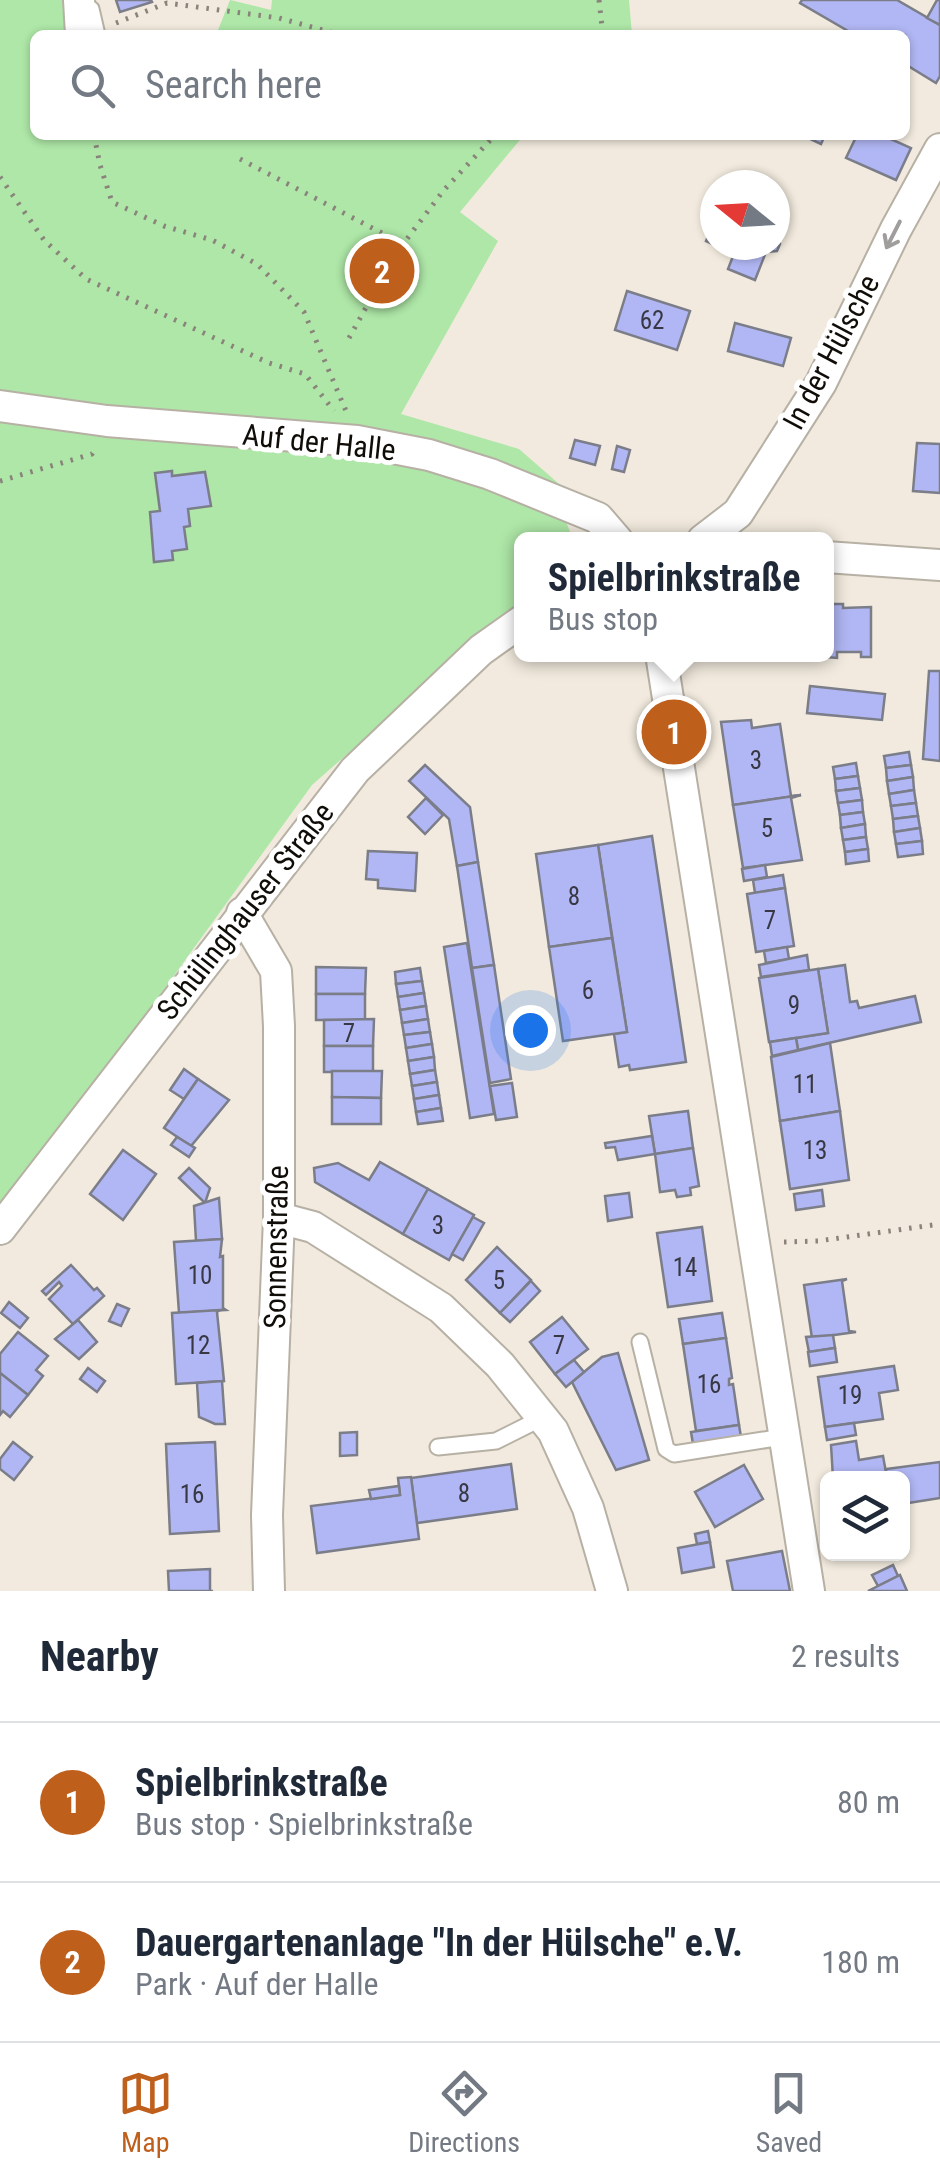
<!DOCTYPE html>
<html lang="en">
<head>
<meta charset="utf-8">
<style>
	body { margin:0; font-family:"Roboto Condensed",sans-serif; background:#f6f6f7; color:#1f2937 }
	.controls { position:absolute; right:30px; bottom:30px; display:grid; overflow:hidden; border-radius:15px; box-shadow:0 2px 8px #0004 }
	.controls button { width:90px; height:90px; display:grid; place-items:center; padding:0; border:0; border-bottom:2px solid #e0e1e3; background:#fff; color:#1f2937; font:50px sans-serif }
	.compass { position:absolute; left:700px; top:170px; width:90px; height:90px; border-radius:50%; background:#fff; box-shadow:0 2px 8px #0004; rotate:288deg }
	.you { position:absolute; left:530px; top:1030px; width:35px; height:35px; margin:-25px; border:8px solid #fff; border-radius:50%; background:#1a73e8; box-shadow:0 0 0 15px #1a73e833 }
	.badge { display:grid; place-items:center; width:65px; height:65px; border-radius:50%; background:#bf5f1c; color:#fff; font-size:32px; font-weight:700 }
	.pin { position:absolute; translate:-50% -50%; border:5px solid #fff; box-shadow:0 2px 10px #0006 }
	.popup { position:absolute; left:514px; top:532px; width:320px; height:130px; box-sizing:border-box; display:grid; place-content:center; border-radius:15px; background:#fff; filter:drop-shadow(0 2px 8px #0005); font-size:32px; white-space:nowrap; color:#747a83 }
	.popup b { font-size:38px; color:#1f2937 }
	.popup::after { content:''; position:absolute; left:50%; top:100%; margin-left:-20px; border:20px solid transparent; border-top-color:#fff }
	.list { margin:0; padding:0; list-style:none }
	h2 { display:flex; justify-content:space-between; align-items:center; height:130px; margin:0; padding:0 40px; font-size:42px }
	h2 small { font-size:32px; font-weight:400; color:#747a83 }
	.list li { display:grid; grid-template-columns:65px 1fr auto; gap:30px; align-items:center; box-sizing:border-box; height:160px; padding:0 40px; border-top:2px solid #e0e1e3 }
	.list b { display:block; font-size:38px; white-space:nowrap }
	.list p { margin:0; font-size:32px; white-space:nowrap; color:#747a83 }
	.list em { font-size:32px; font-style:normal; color:#747a83 }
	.icon { flex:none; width:55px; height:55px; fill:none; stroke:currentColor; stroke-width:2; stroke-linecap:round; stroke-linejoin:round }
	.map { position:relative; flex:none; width:940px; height:1591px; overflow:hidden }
	.search { position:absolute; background:#fff; box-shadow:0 2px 8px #0004; left:30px; right:30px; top:30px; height:110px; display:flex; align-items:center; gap:25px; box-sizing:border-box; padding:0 35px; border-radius:15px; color:#747a83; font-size:38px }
	.sheet { height:450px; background:#fff }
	nav { display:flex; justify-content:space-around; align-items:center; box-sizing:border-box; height:140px; border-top:2px solid #e0e1e3; background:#fff; font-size:28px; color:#747a83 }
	nav a { display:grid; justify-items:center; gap:5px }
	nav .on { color:#bf5f1c }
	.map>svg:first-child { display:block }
</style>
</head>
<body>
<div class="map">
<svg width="940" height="1591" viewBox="0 0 940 1591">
	<rect width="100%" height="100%" fill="#f2eade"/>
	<g fill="#aee7a7">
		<polygon points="0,0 65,0 70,35 35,35 35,135 155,135 176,139 179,135 524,135 460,212 498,241 401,414 519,449 574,497 565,519 573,539 522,540 521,601 312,785 0,1216"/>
		<polygon points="230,0 271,10 272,0 629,0 632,35 216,35"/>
	</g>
	<g fill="#b1b7f4" stroke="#7b7d89" stroke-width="2.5">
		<polygon points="116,0 151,0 152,2 120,12"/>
		<polygon points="802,0 897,0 940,25 940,76 936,83 905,64 905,35 855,35 800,3"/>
		<polygon points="937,0 940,0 940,25 927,18"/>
		<polygon points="802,135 825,135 821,144"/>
		<polygon points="857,135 882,135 911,148 896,180 846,158"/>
		<polygon points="715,220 715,245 706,241"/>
		<polygon points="775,237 780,244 777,251 766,252 755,280 728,269 735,251 716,245 775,245"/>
		<polygon points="627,291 690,311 677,350 615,330"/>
		<polygon points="735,323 791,338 783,366 728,351"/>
		<polygon points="575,440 600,446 595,465 570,458"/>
		<polygon points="917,443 940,444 940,493 913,491"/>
		<polygon points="617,446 630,450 624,472 612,469"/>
		<polygon points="172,471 172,476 205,472 211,506 188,509 190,526 184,527 187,549 172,551 173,560 154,562 150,512 160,511 155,473"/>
		<polygon points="831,604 843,604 843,608 871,607 871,657 861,657 861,652 837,652 837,658 826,657 826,607"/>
		<polygon points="929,671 940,671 940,761 923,759"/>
		<polygon points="810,686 885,694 882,720 807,713"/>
		<polygon points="751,720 752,728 780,724 791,796 801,795 733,805 721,722"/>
		<polygon points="909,752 911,765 886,768 884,756"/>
		<polygon points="856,763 858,776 835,779 833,767"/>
		<polygon points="425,765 470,807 478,862 457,866 449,819 409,781"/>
		<polygon points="911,765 913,777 887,781 886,768"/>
		<polygon points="858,776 860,788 836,791 835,779"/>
		<polygon points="913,777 914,790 889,794 887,781"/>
		<polygon points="860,788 862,800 838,803 836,791"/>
		<polygon points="914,790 916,803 891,806 889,794"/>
		<polygon points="801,795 791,798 802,860 743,868 733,805"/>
		<polygon points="426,798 443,815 425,834 408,817"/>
		<polygon points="862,800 863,812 840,815 838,803"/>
		<polygon points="916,803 918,816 893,819 891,806"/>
		<polygon points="863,812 865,824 841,828 840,815"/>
		<polygon points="918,816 920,828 894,832 893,819"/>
		<polygon points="865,824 866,837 843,840 841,828"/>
		<polygon points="920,828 922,841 896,844 894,832"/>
		<polygon points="652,836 686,1062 630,1070 629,1065 619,1067 614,1034 627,1032 598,845"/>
		<polygon points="866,837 868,849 845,852 843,840"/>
		<polygon points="922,841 923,854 898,857 896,844"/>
		<polygon points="598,845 612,938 549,947 536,854"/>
		<polygon points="868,849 869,861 846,864 845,852"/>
		<polygon points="368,851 417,853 415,891 378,888 378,880 366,879"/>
		<polygon points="478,862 494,965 472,968 457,866"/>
		<polygon points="765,865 767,877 744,881 742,869"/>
		<polygon points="783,875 785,888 755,893 753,880"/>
		<polygon points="785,888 794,946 756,952 747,894"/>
		<polygon points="612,938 627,1032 563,1041 549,947"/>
		<polygon points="467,943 494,1114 470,1118 444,947"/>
		<polygon points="787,947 789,959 766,963 764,951"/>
		<polygon points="807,955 809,970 761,977 759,965"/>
		<polygon points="494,965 511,1079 490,1083 472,968"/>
		<polygon points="845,965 850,1002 857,1001 859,1008 915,996 921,1022 798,1050 796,1038 828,1033 818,969"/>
		<polygon points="316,967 366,968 365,994 316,994"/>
		<polygon points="420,968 422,981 396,984 395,972"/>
		<polygon points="818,969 828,1033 769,1042 759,978"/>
		<polygon points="422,981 424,993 398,997 396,984"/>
		<polygon points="424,993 426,1006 400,1010 398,997"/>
		<rect x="316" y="994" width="49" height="26"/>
		<polygon points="426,1006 428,1019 402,1023 400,1010"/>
		<polygon points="374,1019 373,1046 324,1046 324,1020"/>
		<polygon points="428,1019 430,1032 404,1035 402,1023"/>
		<polygon points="430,1032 432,1044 406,1048 404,1035"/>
		<polygon points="796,1038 798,1050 772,1056 770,1042"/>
		<polygon points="830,1043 840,1111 780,1121 771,1057"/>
		<polygon points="432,1044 434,1057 408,1061 406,1048"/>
		<rect x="324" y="1046" width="49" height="26"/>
		<polygon points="434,1057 435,1070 410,1074 408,1061"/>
		<polygon points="184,1069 198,1079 184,1099 170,1090"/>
		<polygon points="435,1070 437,1082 412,1086 410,1074"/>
		<polygon points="382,1071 381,1098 332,1097 332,1071"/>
		<polygon points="198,1079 229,1100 191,1146 164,1128"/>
		<polygon points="437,1082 439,1095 414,1099 412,1086"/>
		<polygon points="512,1083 517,1117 496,1120 490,1086"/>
		<polygon points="439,1095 441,1108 416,1112 414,1099"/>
		<polygon points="332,1097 381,1098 381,1124 332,1124"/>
		<polygon points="441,1108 443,1121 418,1124 416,1112"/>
		<polygon points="688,1111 693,1148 655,1154 649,1116"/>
		<polygon points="840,1111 849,1180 790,1189 780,1121"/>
		<polygon points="652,1136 655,1154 618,1160 615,1147 606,1148 605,1143"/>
		<polygon points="177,1137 195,1148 189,1157 171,1145"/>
		<polygon points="693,1148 699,1186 690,1188 691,1195 677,1197 675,1190 660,1192 655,1154"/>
		<polygon points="123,1150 156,1174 123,1220 90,1194"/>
		<polygon points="380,1162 428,1189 403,1234 315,1182 314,1168 338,1163 369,1180"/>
		<polygon points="189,1168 210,1188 205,1203 179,1178"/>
		<polygon points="428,1189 474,1215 449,1260 403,1234"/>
		<polygon points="822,1190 824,1206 796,1210 794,1194"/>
		<polygon points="629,1193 632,1217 608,1221 605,1196"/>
		<polygon points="219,1198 222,1239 196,1241 194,1206"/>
		<polygon points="473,1217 484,1223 463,1260 452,1254"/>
		<polygon points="702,1227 712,1301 668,1307 657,1233"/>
		<polygon points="222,1239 220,1257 223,1256 223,1308 226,1310 179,1313 174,1242"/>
		<polygon points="497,1247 531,1280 500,1313 466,1280"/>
		<polygon points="71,1265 94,1290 97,1288 104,1296 73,1324 49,1299 62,1286 59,1282 46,1295 42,1291"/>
		<polygon points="847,1279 842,1281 849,1331 856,1332 812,1338 804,1285"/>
		<polygon points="531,1281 540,1291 510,1322 500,1313"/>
		<polygon points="9,1302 28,1318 20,1328 1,1313"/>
		<polygon points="117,1304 129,1309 121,1326 109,1321"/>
		<polygon points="220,1310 217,1312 224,1381 176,1384 172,1313"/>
		<polygon points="722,1313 726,1338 683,1344 679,1319"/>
		<polygon points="562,1317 588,1349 555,1374 530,1342"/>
		<polygon points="78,1320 97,1342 79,1359 55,1339"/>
		<polygon points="18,1332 48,1356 36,1370 43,1376 28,1395 0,1373 0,1354"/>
		<polygon points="833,1335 835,1348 809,1352 806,1337"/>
		<polygon points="726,1338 732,1378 729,1379 729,1385 733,1384 739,1425 696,1431 683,1344"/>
		<polygon points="835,1348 837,1362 810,1366 808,1352"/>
		<polygon points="618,1353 649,1460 616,1470 572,1382 602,1357"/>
		<polygon points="574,1360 584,1372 566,1387 555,1374"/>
		<polygon points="894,1366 898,1390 879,1393 883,1419 825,1427 818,1377"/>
		<polygon points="88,1368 105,1381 97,1392 80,1379"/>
		<polygon points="0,1373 28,1395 10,1417 3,1411 0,1415"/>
		<polygon points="222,1381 225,1424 215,1424 199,1417 197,1383"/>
		<polygon points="854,1423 856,1435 827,1440 825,1427"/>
		<polygon points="739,1425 741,1437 693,1444 691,1432"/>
		<polygon points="357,1432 357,1455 340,1456 340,1433"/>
		<polygon points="856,1441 859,1460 883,1456 887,1478 833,1478 831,1445"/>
		<polygon points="13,1442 32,1457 14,1480 0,1469 0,1459"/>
		<polygon points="215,1442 219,1531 170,1534 166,1444"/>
		<polygon points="940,1462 940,1498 902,1504 902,1478 887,1478 886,1469"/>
		<polygon points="511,1464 517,1509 417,1523 411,1478"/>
		<polygon points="744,1465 763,1499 715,1527 695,1492"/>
		<polygon points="411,1477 419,1539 317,1553 311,1506 400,1495 398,1478"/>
		<polygon points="399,1486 400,1495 371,1499 369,1490"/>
		<polygon points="708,1531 710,1542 697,1544 695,1534"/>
		<polygon points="710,1542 714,1567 682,1573 678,1548"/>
		<polygon points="782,1551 790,1591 733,1591 727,1561"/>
		<polygon points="893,1565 898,1576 878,1586 872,1575"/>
		<polygon points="210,1569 210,1591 213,1591 169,1591 168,1571"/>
		<polygon points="900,1575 907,1591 868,1591"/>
	</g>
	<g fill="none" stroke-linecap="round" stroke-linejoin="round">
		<g stroke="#b7b0a4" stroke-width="19">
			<g id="service">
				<polyline points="91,9 97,35"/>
				<polyline points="640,1342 666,1449 674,1454 783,1437"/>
				<polyline points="438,1447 496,1441 542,1418"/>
			</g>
		</g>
		<g stroke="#b7b0a4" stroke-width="34">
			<g id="minor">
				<polyline points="79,0 81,35"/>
				<polyline points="0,406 107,421 357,441 429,455 490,474 598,518 617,540"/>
				<polyline points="703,540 738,513 821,383 896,229 940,149"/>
				<polyline points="826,557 940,565"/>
				<polyline points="661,654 809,1591"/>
				<polyline points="242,913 276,971 279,1026 279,1218 267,1515 269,1591"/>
				<polyline points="279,1218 313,1227 441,1308 500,1365 553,1431 588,1508 612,1591"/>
				<polyline points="0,1229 355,770 481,650 522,621"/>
			</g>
		</g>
		<g stroke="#89837b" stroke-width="5" stroke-dasharray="2.5 8" stroke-linecap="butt">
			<polyline points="599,0 603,35"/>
			<polyline points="116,23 167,3 279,18 341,35"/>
			<polyline points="94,135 100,165 112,202 164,226 212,240 257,264 304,312 346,411"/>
			<polyline points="240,159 403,244"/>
			<polyline points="0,177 44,240 86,279 269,363 305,374 334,411"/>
			<polyline points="349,338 397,252 444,190 495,135"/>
			<polyline points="0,481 92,454 96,447"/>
			<polyline points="784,1242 818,1241 940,1224"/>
		</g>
		<use href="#service" stroke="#fff" stroke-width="15"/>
		<use href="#minor" stroke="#fff" stroke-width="30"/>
	</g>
	<defs><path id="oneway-shaft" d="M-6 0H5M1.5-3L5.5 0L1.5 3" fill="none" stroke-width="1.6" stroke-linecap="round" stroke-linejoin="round" transform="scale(2.5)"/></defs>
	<use stroke="#9f9e9d" href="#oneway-shaft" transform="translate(893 235) rotate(117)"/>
	<g text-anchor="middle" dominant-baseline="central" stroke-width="10" stroke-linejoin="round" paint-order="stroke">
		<g font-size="25" fill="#383844">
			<text x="652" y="320">62</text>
			<text x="756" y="760">3</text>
			<text x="767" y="828">5</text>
			<text x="574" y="896">8</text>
			<text x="770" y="920">7</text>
			<text x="588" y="990">6</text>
			<text x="794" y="1005">9</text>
			<text x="349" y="1033">7</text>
			<text x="805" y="1084">11</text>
			<text x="815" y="1150">13</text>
			<text x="438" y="1225">3</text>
			<text x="685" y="1267">14</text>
			<text x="200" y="1275">10</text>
			<text x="499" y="1280">5</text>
			<text x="198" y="1345">12</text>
			<text x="559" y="1345">7</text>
			<text x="709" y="1384">16</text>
			<text x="850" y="1395">19</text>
			<text x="464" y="1493">8</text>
			<text x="192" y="1494">16</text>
		</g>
		<g font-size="30" fill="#100d09" stroke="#fff">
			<text transform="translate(831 352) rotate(-62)">In der Hülsche</text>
			<text transform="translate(319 442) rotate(6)">Auf der Halle</text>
			<text transform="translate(245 911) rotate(-52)">Schülinghauser Straße</text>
			<text transform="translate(276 1247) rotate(-89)">Sonnenstraße</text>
		</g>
	</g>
</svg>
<div class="controls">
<button><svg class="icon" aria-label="layers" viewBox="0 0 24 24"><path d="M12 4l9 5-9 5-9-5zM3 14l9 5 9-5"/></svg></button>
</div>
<svg class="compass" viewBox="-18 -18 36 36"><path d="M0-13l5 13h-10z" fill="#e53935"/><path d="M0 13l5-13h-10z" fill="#747a83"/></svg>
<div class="you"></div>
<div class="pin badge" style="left:674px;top:732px">1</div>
<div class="popup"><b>Spielbrinkstraße</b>Bus stop</div>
<div class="pin badge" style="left:382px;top:271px">2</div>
<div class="search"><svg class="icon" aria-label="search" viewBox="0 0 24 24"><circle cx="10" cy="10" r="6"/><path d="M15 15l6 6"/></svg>Search here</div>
</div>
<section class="sheet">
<h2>Nearby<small>2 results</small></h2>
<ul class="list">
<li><span class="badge">1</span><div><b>Spielbrinkstraße</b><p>Bus stop · Spielbrinkstraße</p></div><em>80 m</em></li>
<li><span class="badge">2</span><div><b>Dauergartenanlage &quot;In der Hülsche&quot; e.V.</b><p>Park · Auf der Halle</p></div><em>180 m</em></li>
</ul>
</section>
<nav>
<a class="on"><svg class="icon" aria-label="map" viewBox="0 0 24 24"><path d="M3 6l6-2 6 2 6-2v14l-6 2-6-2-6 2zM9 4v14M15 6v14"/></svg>Map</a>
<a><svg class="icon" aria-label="directions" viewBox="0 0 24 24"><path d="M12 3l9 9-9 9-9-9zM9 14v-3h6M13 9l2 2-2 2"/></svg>Directions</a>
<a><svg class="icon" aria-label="saved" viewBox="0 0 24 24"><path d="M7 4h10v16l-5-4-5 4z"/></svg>Saved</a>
</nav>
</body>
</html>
